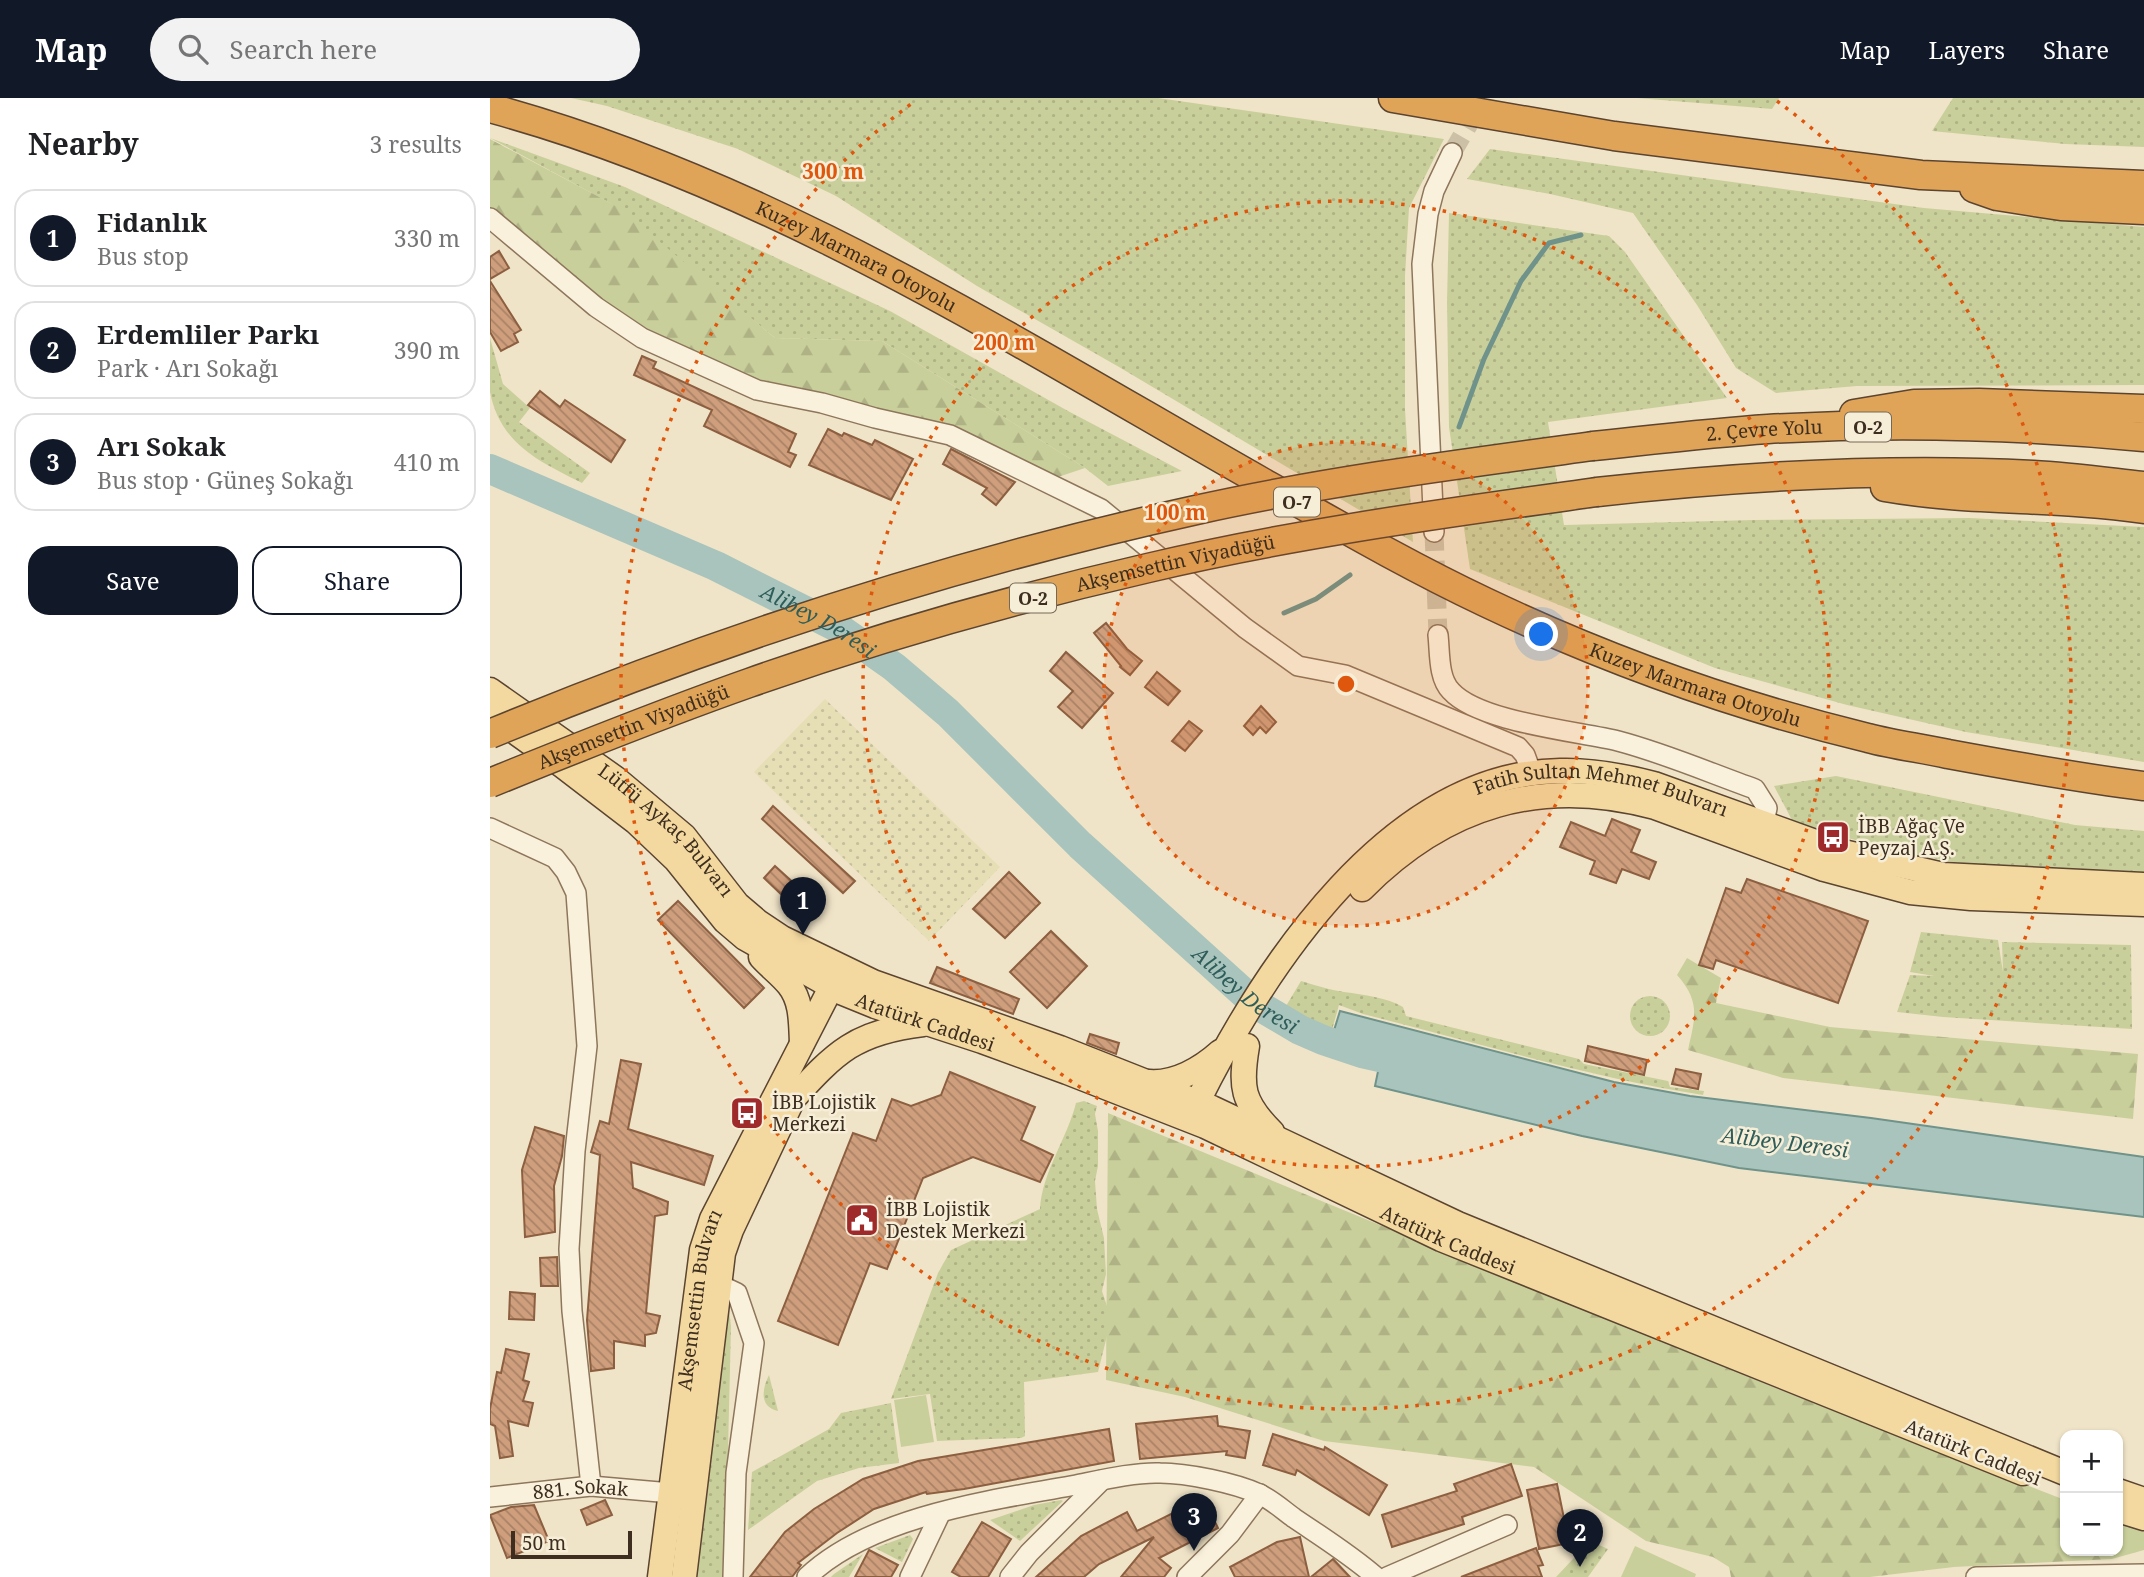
<!DOCTYPE html>
<html lang="en">
<head>
<meta charset="utf-8">
<style>
	body { margin:0; font-family:"Noto Serif",serif; background:#f2f2f2; color:#202124 }
	.controls { position:absolute; right:21px; bottom:21px; display:grid; overflow:hidden; border-radius:14px; box-shadow:0 2px 5px #0004 }
	.controls button { width:63px; height:63px; display:grid; place-items:center; padding:0; border:0; border-bottom:2px solid #e0e0e0; background:#fff; color:#202124; font:35px sans-serif }
	.scale { position:absolute; left:21px; bottom:18px; width:121px; box-sizing:border-box; padding-left:7px; border:4px solid #3d2e20; border-top:0; font-size:19px; line-height:24px; white-space:nowrap; color:#3d2e20; -webkit-text-stroke:5px #f7eed8; paint-order:stroke }
	.you { position:absolute; left:1052px; top:537px; width:24px; height:24px; margin:-18px; border:5px solid #fff; border-radius:50%; background:#1a73e8; box-shadow:0 0 0 10px #1a73e833 }
	.badge { display:grid; place-items:center; width:46px; height:46px; border-radius:50%; background:#111827; color:#fff; font-size:23px; font-weight:700 }
	.pin { position:absolute; translate:-50% -58px; filter:drop-shadow(0 2px 4px #0008) }
	.pin::after { content:''; position:absolute; top:37px; width:24px; height:21px; background:inherit; clip-path:polygon(0 0,100% 0,50% 100%) }
	.list { margin:0; padding:0; list-style:none }
	h2 { display:flex; justify-content:space-between; align-items:center; height:91px; margin:0; padding:0 28px; font-size:30px }
	h2 small { font-size:23px; font-weight:400; color:#757577 }
	.list li { display:grid; grid-template-columns:46px 1fr auto; gap:21px; align-items:center; box-sizing:border-box; height:98px; margin:0 14px 14px; padding:0 14px; border:2px solid #e0e0e0; border-radius:21px }
	.list b { display:block; font-size:26px; white-space:nowrap }
	.list p { margin:0; font-size:23px; white-space:nowrap; color:#757577 }
	.list em { font-size:23px; font-style:normal; color:#757577 }
	.actions { display:flex; gap:14px; padding:21px 28px }
	.actions a { flex:1; padding:16px 0; border:2px solid #111827; border-radius:21px; text-align:center; font-size:24px; color:#111827 }
	.actions .main { background:#111827; color:#fff }
	.icon { flex:none; width:38px; height:38px; fill:none; stroke:currentColor; stroke-width:2; stroke-linecap:round; stroke-linejoin:round }
	.map { position:relative; flex:none; width:1654px; height:1479px; overflow:hidden }
	header { display:flex; align-items:center; gap:42px; box-sizing:border-box; height:98px; padding:0 35px; background:#111827; color:#fff }
	header strong { font-size:33px }
	nav { display:flex; gap:38px; margin-inline-start:auto; font-size:24px }
	.search { width:490px; height:63px; background:#f2f2f2; display:flex; align-items:center; gap:18px; box-sizing:border-box; padding:0 24px; border-radius:38px; color:#757577; font-size:26px }
	main { display:flex }
	aside { flex:1; background:#fff }
	.map>svg:first-child { display:block }
</style>
</head>
<body>
<header>
<strong>Map</strong>
<div class="search"><svg class="icon" aria-label="search" viewBox="0 0 24 24"><circle cx="10" cy="10" r="6"/><path d="M15 15l6 6"/></svg>Search here</div>
<nav><a>Map</a><a>Layers</a><a>Share</a></nav>
</header>
<main>
<aside>
<h2>Nearby<small>3 results</small></h2>
<ul class="list">
<li><span class="badge">1</span><div><b>Fidanlık</b><p>Bus stop</p></div><em>330 m</em></li>
<li><span class="badge">2</span><div><b>Erdemliler Parkı</b><p>Park · Arı Sokağı</p></div><em>390 m</em></li>
<li><span class="badge">3</span><div><b>Arı Sokak</b><p>Bus stop · Güneş Sokağı</p></div><em>410 m</em></li>
</ul>
<div class="actions"><a class="main">Save</a><a>Share</a></div>
</aside>
<div class="map">
<svg width="1654" height="1479" viewBox="0 0 1654 1479">
	<defs>
		<pattern id="farmland-dots" width="8" height="8" patternUnits="userSpaceOnUse" patternTransform="scale(1.75)"><rect width="8" height="8" fill="#e6deb5"/><path d="M2 2h.1M6 6h.1" fill="none" stroke="#c6bf9b" stroke-width="1.8" stroke-linecap="round"/></pattern>
		<pattern id="grass-dots" width="8" height="8" patternUnits="userSpaceOnUse" patternTransform="scale(1.75)"><rect width="8" height="8" fill="#c9cf9b"/><path d="M2 2h.1M6 6h.1" fill="none" stroke="#aeb285" stroke-width="1.8" stroke-linecap="round"/></pattern>
		<pattern id="forest-firs" width="22" height="20" patternUnits="userSpaceOnUse" patternTransform="scale(1.75)"><rect width="22" height="20" fill="#c9cf9b"/><path d="M5 1l3.5 6h-7zM16 11l3.5 6h-7z" fill="#aeb285"/></pattern>
		<pattern id="building-back-hatch" width="6" height="6" patternUnits="userSpaceOnUse" patternTransform="scale(1.75)"><rect width="6" height="6" fill="#cf9f7d"/><path d="M-1 5l2 2M0 0l6 6M5-1l2 2" fill="none" stroke="#a98266"/></pattern>
	</defs>
	<rect width="100%" height="100%" fill="#f0e4c8"/>
	<polygon fill="url(#farmland-dots)" points="335,601 510,769 439,843 264,674"/>
	<g fill="url(#grass-dots)">
		<polygon points="81,0 668,0 954,41 919,110 915,178 915,311 923,444 629,269 487,188 346,98 248,51 117,8"/>
		<polygon points="1147,0 1289,0 1282,11"/>
		<polygon points="1463,0 1654,0 1654,49 1575,46 1442,33"/>
		<polygon points="0,40 135,89 400,213 578,313 692,373 618,388 595,370 392,243 285,240 120,105"/>
		<polygon points="1000,51 1434,110 1654,129 1654,287 1367,288 1286,295 1246,270 1207,207 1143,115 1060,96 977,81"/>
		<polygon points="959,115 1119,138 1135,154 1237,300 1058,324 1074,427 1263,422 1480,420 1654,429 1654,664 1476,634 1357,607 1225,570 980,471 959,329 957,205"/>
		<path d="M0 240 13 286 40 310 29 324 100 375 92 385C50 364 10 346 0 294 0 277 0 257 0 240Z"/>
		<polygon points="1346,678 1585,727 1654,733 1654,775 1496,770 1415,755 1304,726 1284,688"/>
		<polygon points="1431,834 1508,842 1513,874 1512,844 1641,847 1642,931 1453,919 1407,914 1420,877 1444,878 1420,874"/>
		<path d="M811 883C825 887 840 892 854 894 875 897 895 899 913 909L916 918 1089 961 1094 966 1178 983 1180 989 1214 993 1213 997C1099 979 985 944 873 916L849 907 840 939 790 918Z"/>
		<circle cx="1160" cy="918" r="20"/>
		<path d="M594 1003 607 1008 605 1016 608 1033V1068L605 1083 607 1111 614 1140 616 1176 612 1193 618 1211 619 1230 608 1274 534 1284 535 1338 531 1340 447 1343 440 1296 401 1301 448 1175 461 1152 550 1111C552 1074 577 1041 586 1005Z"/>
		<polygon points="238,1204 241,1228 235,1479 203,1479"/>
		<path d="M279 1277 288 1313C269 1309 272 1291 279 1277Z"/>
		<polygon points="401,1305 409,1365 369,1370 327,1383 258,1432 262,1374 339,1331 351,1315"/>
		<polygon points="571,1402 573,1403 530,1443 500,1422 544,1407"/>
		<polygon points="420,1437 423,1441 412,1464 385,1450"/>
		<polygon points="1100,1443 1118,1451 1098,1479 1066,1479"/>
		<polygon points="373,1456 359,1479 341,1479 344,1476"/>
	</g>
	<g fill="url(#forest-firs)">
		<polygon points="0,41 128,109 285,240 392,243 595,370 562,381 466,328 268,286 188,249 108,201 0,111"/>
		<path d="M1197 860 1231 880 1226 905 1340 929 1648 956 1643 1021 1293 980 1198 952C1205 920 1211 904 1187 877Z"/>
		<polygon points="618,1015 1293,1293 1575,1402 1575,1453 1628,1453 1628,1422 1654,1432 1654,1452 1622,1461 1464,1469 1380,1479 1241,1479 1239,1469 1223,1459 1156,1443 1044,1369 834,1343 695,1299 616,1282"/>
	</g>
	<g fill="#c9cf9b">
		<polygon points="436,1297 444,1344 411,1349 404,1302"/>
		<polygon points="1145,1448 1206,1476 1205,1479 1131,1479"/>
	</g>
	<polygon fill="#a9c4bc" stroke="#6f938a" stroke-width="2" points="850,913 1124,984 1200,998 1381,1020 1654,1059 1654,1119 1249,1070 1092,1038 885,988 892,954 841,942"/>
	<g fill="none" stroke-linecap="round" stroke-linejoin="round">
		<g stroke="#6f938a" stroke-width="5">
			<polyline points="969,329 994,261 1031,183 1059,145 1091,137"/>
			<polyline points="794,515 826,501 860,477"/>
		</g>
		<path stroke="#a9c4bc" stroke-width="30" id="s1" d="M0 371 226 468 347 529 404 569 458 615 590 747 766 906 810 932 833 942 872 955 930 968"/>
	</g>
	<g fill="url(#building-back-hatch)" stroke="#8d5f41" stroke-width="2">
		<polygon points="9,153 19,170 0,181 0,159"/>
		<polygon points="0,183 31,232 24,236 28,244 11,253 0,234"/>
		<polygon points="152,258 166,264 163,270 306,336 298,354 306,357 300,369 214,328 222,312 144,277"/>
		<polygon points="50,293 70,309 75,302 135,342 121,364 38,307"/>
		<polygon points="338,331 352,338 354,335 382,347 385,342 423,361 401,402 319,367"/>
		<polygon points="461,351 525,384 506,407 492,396 497,390 453,366"/>
		<polygon points="616,525 637,551 652,563 640,577 630,569 631,568 604,535"/>
		<polygon points="576,554 623,595 592,630 568,609 583,593 560,573"/>
		<polygon points="667,574 690,593 678,607 655,589"/>
		<polygon points="771,608 786,624 776,635 770,629 763,637 754,628"/>
		<polygon points="699,623 712,633 695,653 682,643"/>
		<polygon points="283,708 365,783 353,795 272,721"/>
		<polygon points="1122,721 1150,732 1141,754 1166,764 1159,781 1132,771 1126,785 1100,776 1105,763 1070,749 1081,724 1115,738"/>
		<polygon points="285,768 306,787 294,799 274,780"/>
		<polygon points="519,774 550,805 515,840 483,811"/>
		<polygon points="1257,781 1378,823 1348,905 1226,862 1223,871 1209,867 1236,790 1251,795"/>
		<polygon points="188,803 274,890 254,910 168,822"/>
		<polygon points="561,833 597,868 557,910 520,874"/>
		<polygon points="447,869 529,901 523,916 440,885"/>
		<polygon points="600,936 629,945 626,956 597,945"/>
		<polygon points="1098,948 1157,962 1154,977 1095,963"/>
		<polygon points="131,962 151,966 138,1031 223,1058 214,1087 141,1064 143,1090 178,1104 177,1116 165,1118 156,1215 170,1218 166,1235 155,1237 155,1248 124,1243 124,1270 101,1273 97,1222 110,1057 101,1054 110,1023 119,1026"/>
		<polygon points="1186,971 1211,976 1208,991 1182,986"/>
		<polygon points="460,974 545,1009 531,1042 563,1057 550,1084 483,1059 433,1080 397,1171 380,1165 348,1247 288,1223 363,1035 386,1043 402,1001 421,1008 451,997"/>
		<polygon points="45,1029 74,1038 72,1058 64,1088 65,1134 35,1139 32,1072"/>
		<polygon points="67,1159 68,1188 51,1188 50,1160"/>
		<polygon points="20,1194 45,1196 44,1222 19,1221"/>
		<polygon points="16,1251 39,1256 33,1282 39,1284 33,1303 43,1305 38,1328 18,1323 23,1358 10,1360 5,1328 0,1326 0,1311 7,1274 11,1275"/>
		<polygon points="727,1318 728,1328 760,1333 755,1360 736,1357 737,1353 650,1361 646,1326"/>
		<polygon points="619,1331 624,1363 474,1391 437,1396 436,1394 384,1411 347,1435 308,1465 311,1467 302,1479 260,1479 295,1434 324,1411 373,1381 428,1363"/>
		<polygon points="783,1336 834,1352 835,1349 897,1387 879,1417 807,1372 805,1377 773,1367"/>
		<polygon points="1021,1366 1032,1398 972,1419 974,1426 902,1449 892,1417 967,1393 964,1386"/>
		<polygon points="1067,1386 1079,1445 1049,1451 1037,1392"/>
		<polygon points="713,1400 728,1430 669,1460 681,1470 674,1479 631,1479 664,1439 609,1466 594,1479 546,1479 591,1438 637,1414 647,1433"/>
		<polygon points="115,1402 122,1417 97,1427 91,1412"/>
		<polygon points="44,1407 59,1443 17,1460 0,1417 21,1409"/>
		<polygon points="492,1424 521,1441 498,1479 471,1479 462,1474"/>
		<polygon points="810,1439 819,1479 745,1479 740,1469 787,1444"/>
		<polygon points="1046,1450 1053,1467 1048,1468 1052,1479 971,1479"/>
		<polygon points="379,1452 408,1467 401,1479 365,1479"/>
		<polygon points="843,1461 860,1479 821,1479"/>
	</g>
	<g fill="none" stroke-linecap="round" stroke-linejoin="round">
		<g stroke="#ccc0a6" stroke-width="19" stroke-dasharray="19 10" stroke-linecap="butt">
			<polyline points="962,55 994,0"/>
			<polyline points="944,434 948,537"/>
		</g>
		<g stroke="#8d765c" stroke-width="22">
			<g id="minor">
				<polyline points="0,120 106,209 152,240 267,292 332,305 385,320 460,337 611,411 755,530 808,568 855,577 1028,649 1035,657 1042,676"/>
				<polyline points="944,434 932,166 938,116 944,93 962,55"/>
				<path d="M948 537C950 554 948 580 961 593 989 624 1086 633 1128 643 1174 655 1220 675 1265 691L1277 710 1274 725"/>
				<polyline points="0,730 65,760 76,774 86,795 97,948 85,1053 79,1151 82,1213 101,1388"/>
				<polyline points="228,1186 247,1195 264,1245 246,1375 243,1479"/>
				<path id="s2" d="M0 1399 101 1388 181 1395"/>
				<path d="M317 1479C381 1418 502 1402 586 1387 611 1382 645 1374 670 1375 697 1375 745 1385 769 1396 781 1401 793 1412 804 1420 832 1439 861 1457 886 1479"/>
				<polyline points="420,1479 450,1416"/>
				<polyline points="520,1479 539,1455 612,1382"/>
				<polyline points="697,1479 740,1436 770,1396"/>
				<polyline points="897,1479 1017,1427"/>
				<polyline points="1486,1479 1654,1476"/>
			</g>
		</g>
		<g stroke="#5b4430" stroke-width="27">
			<g id="major">
				<path id="s3" d="M0 592 125 680 194 738 247 806 268 824 292 840 383 884 570 950 722 1010 968 1126 1575 1375"/>
				<path id="s4" d="M0 616 73 668 146 724 186 762 235 823 255 840 353 895 385 908 492 943 577 974 715 1028 951 1141 1533 1375"/>
				<path d="M872 791C955 707 1051 678 1165 709L1334 771 1420 794 1481 800 1654 806"/>
				<path d="M271 859C280 869 291 877 299 887 312 903 311 925 312 945"/>
				<path d="M757 948C750 989 752 1004 782 1034"/>
				<path d="M659 984C685 986 711 971 730 954"/>
				<path d="M302 1002C346 954 365 934 433 926"/>
				<path id="s5" d="M707 1005C774 870 900 675 1070 673 1102 672 1133 678 1164 686L1353 754 1453 777 1654 787"/>
				<polyline points="1628,1393 1654,1402"/>
				<polyline points="1628,1412 1654,1420"/>
				<path id="s6" d="M170 1479 212 1152 222 1121 349 874"/>
				<polyline points="194,1479 233,1155 241,1132 301,1005"/>
			</g>
		</g>
		<g stroke="#5b4430" stroke-width="31">
			<g id="highway">
				<polyline points="903,0 1124,38 1431,77 1654,87"/>
				<path id="s7" d="M0 10C281 86 528 246 779 388 850 428 921 469 995 504 1117 562 1246 608 1378 640 1404 647 1431 650 1458 656 1523 668 1588 680 1654 688"/>
				<polyline points="1484,90 1507,98 1571,108 1654,112"/>
				<polyline points="1364,316 1424,306 1489,305 1654,311"/>
				<path id="s8" d="M1103 348C1161 342 1219 335 1278 331 1402 324 1530 327 1654 339"/>
				<path d="M1395 389C1481 404 1568 398 1654 411"/>
				<path d="M1107 394C1252 378 1397 369 1543 377 1580 379 1617 384 1654 388"/>
			</g>
		</g>
		<use href="#minor" stroke="#faf1dc" stroke-width="19"/>
		<use href="#major" stroke="#f3d9a0" stroke-width="24"/>
		<use href="#highway" stroke="#e0a458" stroke-width="28"/>
		<g stroke="#5b4430" stroke-width="31" stroke-linecap="butt">
			<g id="highway-bridge">
				<path d="M0 636C227 542 465 465 706 412 837 383 970 366 1103 348"/>
				<path id="s9" d="M0 685C86 650 171 616 259 585 389 539 523 501 658 470 806 435 957 415 1107 394"/>
			</g>
		</g>
		<use href="#highway-bridge" stroke="#e0a458" stroke-width="28"/>
	</g>
	<circle cx="856" cy="586" r="242" fill="#df570d" fill-opacity=".12"/>
	<g fill="none" stroke="#df570d" stroke-width="3.5" stroke-dasharray="3.5 7">
		<circle cx="856" cy="586" r="242"/>
		<circle cx="856" cy="586" r="483"/>
		<path d="M1287 3A725 725 0 1 1 425 3"/>
	</g>
	<defs>
		<g id="bus-square" transform="scale(1.75)"><rect x="-9" y="-9" width="18" height="18" rx="4" fill="#9e2a2b" stroke="#f7eed8"/><path d="M-5-6H5V4H4V6H2V4H-2V6H-4V4H-5ZM-3.5-4V0h7V-4ZM-3.5 1.2v1.5H-2V1.2ZM2 1.2v1.5H3.5V1.2Z" fill="#fff"/></g>
		<g id="civic-square" transform="scale(1.75)"><rect x="-9" y="-9" width="18" height="18" rx="4" fill="#9e2a2b" stroke="#f7eed8"/><path d="M-.6-6.5H3V-4.5H.6V-3L4-1V1h2V6H-6V1h2V-1L-.6-3ZM-1.2 2.5V6h2.4V2.5Z" fill="#fff"/></g>
	</defs>
	<g fill-rule="evenodd">
		<use href="#bus-square" x="1343" y="739"/>
		<use href="#bus-square" x="257" y="1015"/>
		<use href="#civic-square" x="372" y="1122"/>
	</g>
	<g text-anchor="middle" dominant-baseline="central" stroke-width="5" stroke-linejoin="round" paint-order="stroke">
		<g fill="#f7eed8" stroke="#756857" stroke-width="2">
			<rect x="1355" y="314.5" width="46" height="29" rx="5"/>
			<rect x="784" y="389.5" width="46" height="29" rx="5"/>
			<rect x="520" y="485.5" width="46" height="29" rx="5"/>
		</g>
		<g font-size="18" font-weight="bold" fill="#3d2e20">
			<text x="1378" y="329">O-2</text>
			<text x="807" y="404">O-7</text>
			<text x="543" y="500">O-2</text>
		</g>
		<g font-size="19" fill="#3d2e20" stroke="#f7eed8">
			<text stroke="none"><textPath href="#s7" startOffset="396">Kuzey Marmara Otoyolu</textPath></text>
			<text stroke="none"><textPath href="#s8" startOffset="172">2. Çevre Yolu</textPath></text>
			<text stroke="none"><textPath href="#s9" startOffset="721">Akşemsettin Viyadüğü</textPath></text>
			<text stroke="none"><textPath href="#s7" startOffset="1340">Kuzey Marmara Otoyolu</textPath></text>
			<text stroke="none"><textPath href="#s9" startOffset="154">Akşemsettin Viyadüğü</textPath></text>
			<text stroke="none"><textPath href="#s5" startOffset="558">Fatih Sultan Mehmet Bulvarı</textPath></text>
			<text stroke="none"><textPath href="#s3" startOffset="226">Lütfü Aykaç Bulvarı</textPath></text>
			<text stroke="none"><textPath href="#s4" startOffset="541">Atatürk Caddesi</textPath></text>
			<text stroke="none"><textPath href="#s4" startOffset="1108">Atatürk Caddesi</textPath></text>
			<text stroke="none"><textPath href="#s6" startOffset="280">Akşemsettin Bulvarı</textPath></text>
			<text transform="translate(1483 1354) rotate(22)">Atatürk Caddesi</text>
			<text stroke="none"><textPath href="#s2" startOffset="91">881. Sokak</textPath></text>
		</g>
		<g font-size="19" fill="#3d2e20" stroke="#f7eed8" text-anchor="start">
			<text x="1368" y="728">İBB Ağaç Ve<tspan x="1368" dy="22">Peyzaj A.Ş.</tspan></text>
			<text x="282" y="1004">İBB Lojistik<tspan x="282" dy="22">Merkezi</tspan></text>
			<text x="396" y="1111">İBB Lojistik<tspan x="396" dy="22">Destek Merkezi</tspan></text>
		</g>
		<g font-size="21" font-style="italic" fill="#2f5d5a" stroke="#f7eed8">
			<text stroke="none"><textPath href="#s1" startOffset="362">Alibey Deresi</textPath></text>
			<text stroke="none"><textPath href="#s1" startOffset="929">Alibey Deresi</textPath></text>
			<text transform="translate(1295 1044) rotate(7)">Alibey Deresi</text>
		</g>
	</g>
	<circle cx="856" cy="586" r="10" fill="#df570d" stroke="#f7eed8" stroke-width="3.5"/>
	<g font-size="21" text-anchor="middle" font-weight="bold" fill="#df570d" stroke="#f7eed8" stroke-width="5" stroke-linejoin="round" paint-order="stroke">
		<text x="343" y="81">300 m</text>
		<text x="514" y="252">200 m</text>
		<text x="685" y="422">100 m</text>
	</g>
</svg>
<div class="controls">
<button>+</button>
<button>−</button>
</div>
<div class="scale">50 m</div>
<div class="you"></div>
<div class="pin badge" style="left:313px;top:837px">1</div>
<div class="pin badge" style="left:1090px;top:1469px">2</div>
<div class="pin badge" style="left:704px;top:1453px">3</div>
</div>
</main>
</body>
</html>
